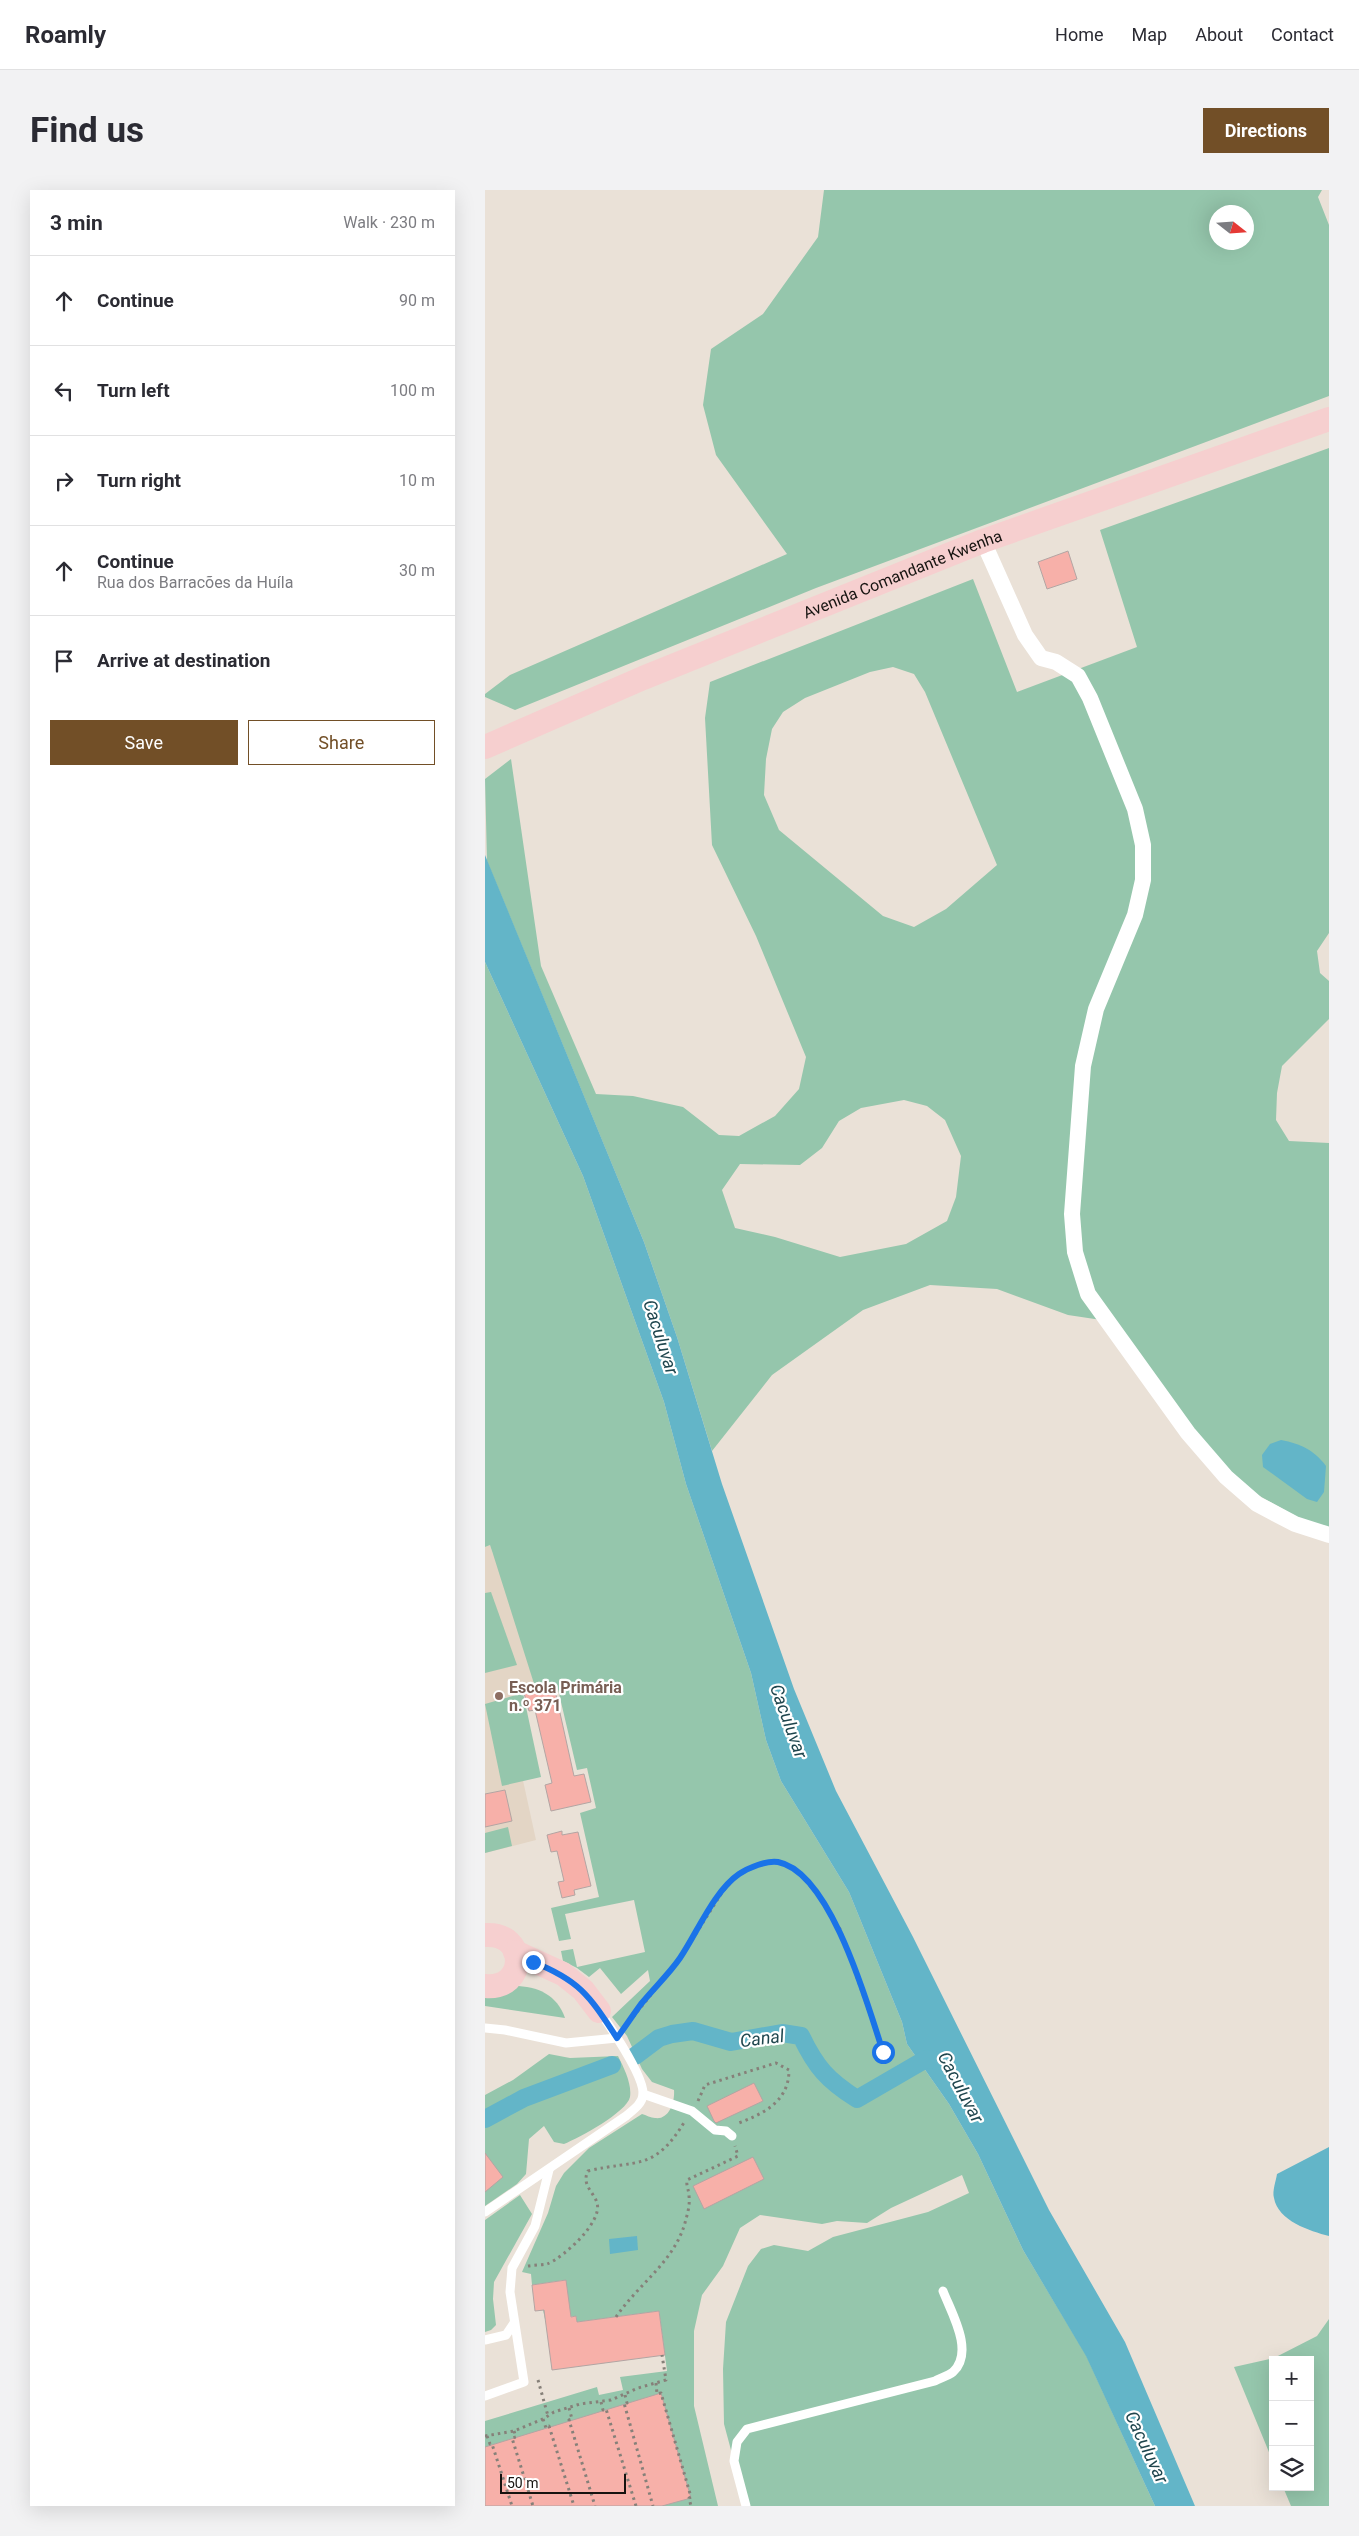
<!DOCTYPE html>
<html lang="en">
<head>
<meta charset="utf-8">
<style>
	body { margin:0; font-family:Roboto,sans-serif; background:#f2f2f3; color:#2b2b33 }
	.controls { position:absolute; right:15px; bottom:15px; display:grid; overflow:hidden; border-radius:0px; box-shadow:0 5px 20px #0002 }
	.controls button { width:45px; height:45px; display:grid; place-items:center; padding:0; border:0; border-bottom:1px solid #e1e1e2; background:#fff; color:#2b2b33; font:25px sans-serif }
	.compass { position:absolute; left:724px; top:15px; width:45px; height:45px; border-radius:50%; background:#fff; box-shadow:0 5px 20px #0002; rotate:107deg }
	.scale { position:absolute; left:15px; bottom:12px; width:126px; box-sizing:border-box; padding-left:5px; border:2px solid #161310; border-top:0; font-size:14px; line-height:18px; white-space:nowrap; color:#161310; -webkit-text-stroke:4px #fff; paint-order:stroke }
	.stop { position:absolute; width:15px; height:15px; margin:-11px; border:4px solid #1a73e8; border-radius:50%; background:#fff }
	.stop.end { background:#1a73e8; border-color:#fff; box-shadow:0 1px 5px #0008 }
	.list { margin:0; padding:0; list-style:none }
	h2 { display:flex; justify-content:space-between; align-items:center; height:65px; margin:0; padding:0 20px; font-size:21px }
	h2 small { font-size:16px; font-weight:400; color:#7c7c81 }
	.list li { display:grid; grid-template-columns:32px 1fr auto; gap:15px; align-items:center; box-sizing:border-box; height:90px; padding:0 20px; border-top:1px solid #e1e1e2 }
	.list b { display:block; font-size:19px; white-space:nowrap }
	.list p { margin:0; font-size:16px; white-space:nowrap; color:#7c7c81 }
	.list em { font-size:16px; font-style:normal; color:#7c7c81 }
	.actions { display:flex; gap:10px; padding:15px 20px }
	.actions a { flex:1; padding:11px 0; border:1px solid #724f27; border-radius:0px; text-align:center; font-size:18px; color:#724f27 }
	.actions .main { background:#724f27; color:#fff }
	.icon { flex:none; width:28px; height:28px; fill:none; stroke:currentColor; stroke-width:2; stroke-linecap:round; stroke-linejoin:round }
	.map { position:relative; flex:none; width:844px; height:2316px; overflow:hidden; border-radius:0px }
	header { display:flex; align-items:center; gap:30px; box-sizing:border-box; height:70px; padding:0 25px; background:#fff; border-bottom:1px solid #e1e1e2 }
	header strong { font-size:24px }
	nav { display:flex; gap:28px; margin-inline-start:auto; font-size:18px }
	.intro { display:flex; align-items:center; justify-content:space-between; box-sizing:border-box; height:120px; padding:0 30px }
	h1 { margin:0; font-size:35px }
	.button { padding:12px 22px; border-radius:0px; background:#724f27; color:#fff; font-size:18px; font-weight:700 }
	main { display:flex; gap:30px; padding:0 30px }
	aside { flex:1; background:#fff; border-radius:0px; box-shadow:0 5px 20px #0002 }
	.map>svg:first-child { display:block }
</style>
</head>
<body>
<header>
<strong>Roamly</strong>
<nav><a>Home</a><a>Map</a><a>About</a><a>Contact</a></nav>
</header>
<div class="intro"><h1>Find us</h1><a class="button">Directions</a></div>
<main>
<aside>
<h2>3 min<small>Walk · 230 m</small></h2>
<ul class="list">
<li><svg class="icon" aria-label="ahead" viewBox="0 0 24 24"><path d="M12 20V5M6 11l6-6 6 6"/></svg><div><b>Continue</b></div><em>90 m</em></li>
<li><svg class="icon" aria-label="left" viewBox="0 0 24 24"><path d="M17 20v-9H6M10 6l-5 5 5 5"/></svg><div><b>Turn left</b></div><em>100 m</em></li>
<li><svg class="icon" aria-label="right" viewBox="0 0 24 24"><path d="M7 20v-9h11M14 6l5 5-5 5"/></svg><div><b>Turn right</b></div><em>10 m</em></li>
<li><svg class="icon" aria-label="ahead" viewBox="0 0 24 24"><path d="M12 20V5M6 11l6-6 6 6"/></svg><div><b>Continue</b><p>Rua dos Barracões da Huíla</p></div><em>30 m</em></li>
<li><svg class="icon" aria-label="arrive" viewBox="0 0 24 24"><path d="M6 21V4h12l-3 4 3 4H6"/></svg><div><b>Arrive at destination</b></div></li>
</ul>
<div class="actions"><a class="main">Save</a><a>Share</a></div>
</aside>
<div class="map">
<svg width="844" height="2316" viewBox="0 0 844 2316">
	<rect width="100%" height="100%" fill="#eae1d7"/>
	<polygon fill="#e3d5c5" points="62,1347 43,1472 51,1500 20,1508 51,1650 0,1663 0,1357 5,1355 8,1364"/>
	<g fill="#95c6ac" fill-rule="evenodd">
		<path d="M339 0H837L833 7 844 35V206L331 398 30 520 0 507V504L25 485 302 364 231 265 218 215 226 159 278 124 333 47ZM732 22H762V52H732Z"/>
		<path d="M844 258V743L832 761 835 783 844 791V829L797 876 792 903 791 930 804 951 844 953V1345L741 1287 623 1131 583 1125 512 1099 445 1095 378 1120 287 1185 227 1261 192 1147 159 1052 2 671 0 589 26 569 56 776 111 904 148 906 198 917 234 945 254 946 290 926 314 899 321 867 271 746 227 655 220 528 225 492 488 389 532 502 652 457 615 340ZM408 477 429 484 440 502 512 675 461 719 429 737 398 726 294 640 279 605 281 569 287 539 298 522 320 508 385 482ZM419 910 442 916 460 930 476 966 471 1007 462 1031 421 1054 355 1067 290 1047 250 1038 237 1000 255 974 315 975 337 958 354 931 376 918Z"/>
		<path d="M0 772 98 986 179 1212 201 1294 266 1483 281 1550 296 1591 364 1702 417 1832 422 1854 464 1914 493 1964 538 2060 601 2165 670 2316H261L239 2234 238 2179 241 2132 263 2076 276 2059 289 2055 323 2061 348 2047 443 2022 484 2003 477 1985 406 2018 382 2033 352 2031 337 2034 275 2025 255 2038 238 2076 217 2105 209 2141V2216L233 2316H0V2231L112 2197 114 2205 138 2200 135 2187 182 2181 174 2121 92 2132 91 2126 60 2129 58 2120 80 2090 47 2095 46 2084 37 2082 63 2023 71 1996 79 1983 104 1958 157 1924C161 1925 166 1928 170 1928 184 1930 190 1912 189 1900L167 1892 157 1879 142 1846 127 1827 165 1791 163 1780 136 1804 115 1778 104 1787 92 1778 78 1771 76 1761 88 1759 92 1777 160 1762 149 1710 80 1724 86 1749 74 1751 66 1718 114 1707 95 1623 111 1618 102 1578 92 1580 72 1495 51 1500 8 1364 5 1355 0 1357Z"/>
		<polygon points="6,1402 32,1475 0,1483 0,1403"/>
		<polygon points="38,1503 56,1587 17,1596 0,1514"/>
		<polygon points="23,1637 27,1656 0,1663 0,1643"/>
		<path d="M29 1796C53 1796 72 1805 80 1828L0 1816V1801Z"/>
		<path d="M64 1864 85 1868 133 1866C139 1878 147 1894 145 1907 142 1922 94 1948 79 1954L69 1952 59 1936 44 1949 41 1984 32 1994 0 2016V1905L28 1890Z"/>
		<polygon points="35,2005 47,2024 9,2092 8,2109 11,2135 6,2140 0,2142 0,2030"/>
		<polygon points="844,2129 844,2316 806,2316 798,2297 825,2297 825,2170 788,2170 788,2272 749,2177 789,2168 832,2146"/>
	</g>
	<g fill="#63b5c8">
		<polygon points="0,665 159,1052 192,1147 237,1294 309,1499 351,1601 428,1747 564,2020 640,2152 710,2316 670,2316 601,2166 538,2060 493,1964 464,1914 422,1854 417,1832 364,1702 296,1591 281,1550 266,1483 201,1294 179,1212 98,986 0,772"/>
		<path d="M796 1250C816 1254 829 1260 841 1276L839 1302 832 1312 822 1309 778 1277 777 1265 785 1254Z"/>
		<path d="M844 1957V2046C825 2041 793 2031 789 2008 787 2001 791 1991 792 1984Z"/>
		<polygon points="152,2046 153,2060 125,2064 124,2049"/>
	</g>
	<g fill="none" stroke-linecap="round" stroke-linejoin="round">
		<g stroke="#63b5c8" stroke-width="18">
			<path d="M150 1866 174 1848 187 1844 208 1841 246 1852 297 1843 316 1846C331 1877 342 1890 372 1909L441 1869 458 1871"/>
			<polyline points="0,1929 39,1908 127,1875"/>
		</g>
	</g>
	<g fill="#f7b0a9" stroke="#b3a5a3">
		<polygon points="583,361 592,389 562,399 553,372"/>
		<polygon points="69,1496 89,1586 99,1584 106,1612 66,1621 60,1595 67,1593 50,1520 44,1521 39,1503"/>
		<polygon points="20,1600 27,1631 0,1637 0,1604"/>
		<polygon points="77,1641 77,1645 93,1642 106,1696 89,1700 90,1705 77,1708 73,1692 79,1691 72,1661 66,1662 62,1645"/>
		<polygon points="269,1893 278,1911 231,1933 229,1931 222,1916"/>
		<polygon points="0,1963 18,1987 0,2002"/>
		<polygon points="268,1967 279,1989 219,2019 208,1996"/>
		<polygon points="81,2090 86,2127 91,2126 92,2132 174,2121 180,2165 67,2180 59,2120 50,2121 47,2095"/>
		<polygon points="176,2203 206,2308 177,2316 0,2316 0,2257"/>
	</g>
	<g fill="none" stroke-linecap="round" stroke-linejoin="round">
		<g stroke="#868079" stroke-width="3" stroke-dasharray="2.5 4" stroke-linecap="butt">
			<polyline points="140,1837 195,1769 238,1701 253,1685 272,1676 292,1671 310,1678 333,1705 355,1739 398,1862"/>
			<path d="M213 1911 220 1895 291 1873 304 1880C304 1912 278 1924 251 1934"/>
			<path d="M43 2076C49 2075 56 2075 62 2074 78 2068 118 2032 112 2013 109 2002 96 1995 103 1981 153 1969 169 1982 200 1931"/>
			<path d="M131 2127C154 2093 191 2071 201 2029 203 2022 205 2014 204 2006 204 2000 201 1996 202 1990L253 1966 250 1956"/>
			<polyline points="53,2190 63,2226"/>
			<polyline points="171,2193 172,2204 176,2203 206,2307 204,2308 206,2316"/>
			<polyline points="140,2205 142,2213 139,2213 168,2316"/>
			<polyline points="116,2212 118,2220 121,2219 151,2316"/>
			<polyline points="84,2218 87,2229 84,2230 110,2316"/>
			<polyline points="58,2229 61,2238 64,2236 89,2316"/>
			<polyline points="29,2241 31,2247 27,2248 48,2316"/>
			<polyline points="0,2246 29,2241 58,2229 69,2222 95,2214 126,2210 153,2198 181,2190 177,2165"/>
			<polyline points="2,2246 5,2254 7,2254 27,2316"/>
		</g>
		<g stroke="#fff" stroke-width="9">
			<polyline points="0,1838 20,1840 81,1853 132,1848"/>
			<polyline points="158,1904 207,1921 230,1940 241,1941 247,1946"/>
			<path d="M0 2022 141 1926C148 1920 157 1914 158 1905 160 1887 126 1838 115 1822"/>
			<polyline points="0,2150 21,2145 29,2133"/>
			<polyline points="0,2206 39,2192 25,2102 27,2078 50,2036 64,1980"/>
			<path d="M261 2316 249 2271 252 2252 262 2239 450 2191C455 2188 463 2186 468 2182 490 2162 466 2122 458 2101"/>
		</g>
		<polyline stroke="#fff" stroke-width="16" points="498,351 540,445 556,468 571,472 593,486 605,508 650,619 658,655 658,690 650,725 611,819 598,876 587,1024 590,1062 603,1104 703,1243 741,1287 772,1314 810,1334 844,1345"/>
		<g stroke="#f6cfcf" stroke-width="24">
			<path id="s1" d="M0 557 158 488 498 351 844 229"/>
			<path d="M0 1745C43 1742 42 1800 0 1796"/>
			<polyline points="30,1762 78,1784 98,1800 114,1821"/>
		</g>
	</g>
	<g fill="none" stroke-linecap="round" stroke-linejoin="round">
		<path stroke="#1a73e8" stroke-width="6" d="M48 1772C96 1791 105 1807 132 1848 140 1837 148 1825 156 1814 169 1798 184 1784 195 1768 212 1743 229 1701 254 1684 263 1678 282 1670 293 1672 346 1682 383 1816 398 1862"/>
	</g>
	<circle fill="#8d6e63" stroke="#fff" stroke-width="2" cx="14" cy="1506" r="5"/>
	<g text-anchor="middle" dominant-baseline="central" stroke-width="4.5" stroke-linejoin="round" paint-order="stroke">
		<g font-size="16" fill="#161310" stroke="#fff">
			<text stroke="none"><textPath href="#s1" startOffset="452">Avenida Comandante Kwenha</textPath></text>
		</g>
		<g font-size="16" font-weight="bold" fill="#785e54" stroke="#fff" text-anchor="start">
			<text x="24" y="1497">Escola Primária<tspan x="24" dy="18">n.º 371</tspan></text>
		</g>
		<g font-size="18" font-style="italic" fill="#1f464e" stroke="#fff">
			<text transform="translate(176 1147) rotate(72)">Caculuvar</text>
			<text transform="translate(304 1531) rotate(70)">Caculuvar</text>
			<text transform="translate(277 1848) rotate(-7)">Canal</text>
			<text transform="translate(476 1897) rotate(62)">Caculuvar</text>
			<text transform="translate(662 2257) rotate(65)">Caculuvar</text>
		</g>
	</g>
</svg>
<div class="controls">
<button>+</button>
<button>−</button>
<button><svg class="icon" aria-label="layers" viewBox="0 0 24 24"><path d="M12 4l9 5-9 5-9-5zM3 14l9 5 9-5"/></svg></button>
</div>
<svg class="compass" viewBox="-18 -18 36 36"><path d="M0-13l5 13h-10z" fill="#e53935"/><path d="M0 13l5-13h-10z" fill="#7c7c81"/></svg>
<div class="scale">50 m</div>
<div class="stop" style="left:398px;top:1862px"></div>
<div class="stop end" style="left:48px;top:1772px"></div>
</div>
</main>
</body>
</html>
